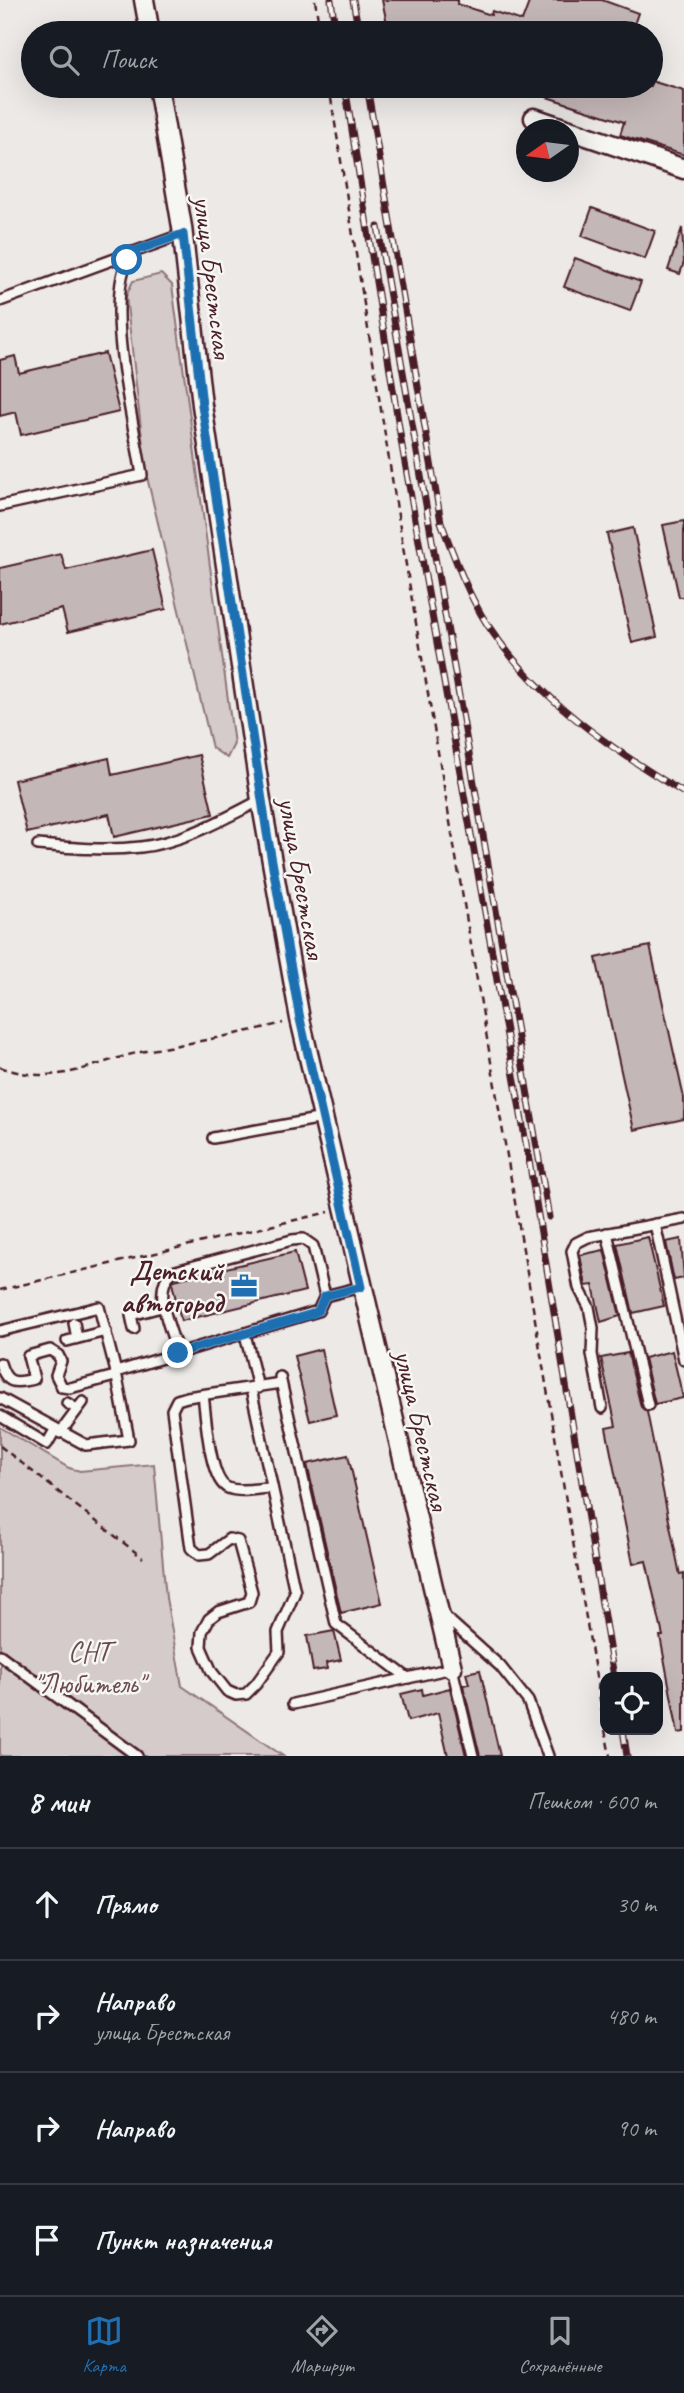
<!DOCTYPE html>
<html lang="ru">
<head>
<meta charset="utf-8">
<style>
	body { margin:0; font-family:Caveat,sans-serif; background:#20242c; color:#f1f3f6 }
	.controls { position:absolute; right:21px; bottom:21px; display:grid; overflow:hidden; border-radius:14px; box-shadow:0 7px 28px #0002 }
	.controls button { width:63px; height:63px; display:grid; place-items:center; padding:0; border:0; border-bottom:2px solid #363941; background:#171b24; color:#f1f3f6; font:35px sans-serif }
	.compass { position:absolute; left:516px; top:119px; width:63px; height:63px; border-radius:50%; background:#171b24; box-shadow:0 7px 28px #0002; rotate:256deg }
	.stop { position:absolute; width:21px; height:21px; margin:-16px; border:5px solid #1f6fb2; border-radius:50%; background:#fff }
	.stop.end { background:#1f6fb2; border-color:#fff; box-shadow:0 2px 7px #0008 }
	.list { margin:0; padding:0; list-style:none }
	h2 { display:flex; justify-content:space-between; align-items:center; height:91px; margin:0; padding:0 28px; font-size:30px }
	h2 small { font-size:23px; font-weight:400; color:#9ea1a6 }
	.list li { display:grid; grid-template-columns:46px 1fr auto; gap:21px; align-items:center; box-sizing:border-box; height:112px; padding:0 28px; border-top:2px solid #363941 }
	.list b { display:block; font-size:26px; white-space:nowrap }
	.list p { margin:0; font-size:23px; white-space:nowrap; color:#9ea1a6 }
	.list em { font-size:23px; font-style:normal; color:#9ea1a6 }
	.icon { flex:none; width:38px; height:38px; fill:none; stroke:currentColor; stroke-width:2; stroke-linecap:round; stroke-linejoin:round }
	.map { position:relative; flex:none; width:684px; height:1756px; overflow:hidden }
	.search { position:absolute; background:#171b24; box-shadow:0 7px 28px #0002; left:21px; right:21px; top:21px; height:77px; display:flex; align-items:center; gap:18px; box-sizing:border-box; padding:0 24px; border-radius:38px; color:#9ea1a6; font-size:26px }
	.sheet { height:539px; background:#171b24 }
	nav { display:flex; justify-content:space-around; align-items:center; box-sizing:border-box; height:98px; border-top:2px solid #363941; background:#171b24; font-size:19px; color:#9ea1a6 }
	nav a { display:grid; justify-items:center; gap:4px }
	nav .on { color:#1f6fb2 }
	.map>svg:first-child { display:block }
</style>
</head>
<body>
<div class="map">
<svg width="684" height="1756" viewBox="0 0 684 1756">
	<rect width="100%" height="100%" fill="#ece9e6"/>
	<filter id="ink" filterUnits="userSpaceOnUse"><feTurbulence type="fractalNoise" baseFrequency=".0143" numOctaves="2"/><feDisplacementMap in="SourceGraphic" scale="14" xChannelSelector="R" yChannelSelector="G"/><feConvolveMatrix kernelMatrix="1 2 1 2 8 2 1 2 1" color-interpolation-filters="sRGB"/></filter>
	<g filter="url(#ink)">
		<g fill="#d4cbca" stroke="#8f757a" stroke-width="2">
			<polygon points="161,274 172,285 234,744 227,758 212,748 146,473 126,296 133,281"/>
			<polygon points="0,1427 69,1468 80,1471 154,1464 166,1598 182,1686 283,1756 0,1756"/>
		</g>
		<g fill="#c4b7b7" stroke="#4a1f2b" stroke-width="2">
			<polygon points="382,0 458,0 457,4 491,15 492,11 522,21 530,0 602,0 638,13 631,33 389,33"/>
			<polygon points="651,81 684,91 684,155 620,135 624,122 547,97 550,86 651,86"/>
			<polygon points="592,208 655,231 645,259 582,236"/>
			<polygon points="682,228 684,262 680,274 668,270"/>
			<polygon points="575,258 641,282 630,311 564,287"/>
			<polygon points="105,353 119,412 21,435 16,412 0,416 0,360 15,356 19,373"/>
			<polygon points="684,521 684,597 679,597 663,525"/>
			<polygon points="633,528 657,637 632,643 607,534"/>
			<polygon points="152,550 166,609 68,632 62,609 0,624 0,568 61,554 66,570"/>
			<polygon points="199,755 213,814 114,837 109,814 27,833 14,780 109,758 112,775"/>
			<polygon points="650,946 684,1098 684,1119 634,1130 596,958"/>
			<polygon points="648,1237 664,1306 633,1313 617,1244"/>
			<polygon points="681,1239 684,1278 674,1280 666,1242"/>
			<polygon points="604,1250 620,1316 601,1322 593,1285 586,1286 580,1255"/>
			<polygon points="295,1252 305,1291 181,1321 172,1283 174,1280"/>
			<polygon points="321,1349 336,1415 310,1421 294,1356"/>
			<polygon points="672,1351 683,1398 655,1404 644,1358"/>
			<polygon points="628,1353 641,1407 647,1412 680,1575 684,1574 684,1732 678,1733 660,1636 663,1636 646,1561 633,1564 606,1428 616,1426 601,1358"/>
			<polygon points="348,1455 382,1603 341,1613 307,1464"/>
			<polygon points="334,1631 341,1660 326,1663 327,1669 313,1671 307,1636"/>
			<polygon points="480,1670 500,1756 480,1756 463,1685 469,1684 466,1673"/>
			<polygon points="450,1688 466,1756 448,1756 438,1713 408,1721 401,1694 422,1689 423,1695"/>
		</g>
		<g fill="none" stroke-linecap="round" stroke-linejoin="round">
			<g stroke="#4a1f2b" stroke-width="14">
				<g id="service">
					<polyline points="0,301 183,234"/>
					<path d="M0 506 142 475C134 423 101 295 132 252"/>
					<path d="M38 845C72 848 106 851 141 847 184 842 223 819 261 800"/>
					<polyline points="213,1138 323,1118"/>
					<polyline points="655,1224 684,1360"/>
					<polyline points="607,1233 648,1405"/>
					<polyline points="325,1296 361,1287"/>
					<polyline points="74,1323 77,1338"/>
					<polyline points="134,1329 131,1315 165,1306"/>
					<polyline points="0,1331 99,1307 116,1372 129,1440 86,1445 0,1398"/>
					<polyline points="245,1334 258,1388"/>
					<polyline points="67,1341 106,1331"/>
					<path d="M0 1363C6 1384 14 1384 34 1379L28 1356 50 1350 58 1355 61 1361 56 1375 62 1387 70 1388 115 1376"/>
					<path d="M116 1372 318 1311 325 1296 313 1246 303 1239 292 1240 172 1272C151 1290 171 1330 178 1353"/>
					<polyline points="280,1377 336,1624 408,1678"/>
					<polyline points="251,1389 295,1592 278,1632 279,1652 256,1684 246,1694 236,1695 227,1691 212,1672 201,1647 202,1632 209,1619 218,1612 249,1602 252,1592 238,1541 229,1539 209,1554 199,1555 191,1548 172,1410 177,1400 187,1397 281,1383"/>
					<path d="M203 1395C206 1415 209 1481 228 1488 240 1493 259 1488 272 1488"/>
					<polyline points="67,1403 77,1409"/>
					<polyline points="602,1408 592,1354 593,1328 589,1307 579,1288 572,1251 576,1243 588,1237 684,1219"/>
					<polyline points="0,1416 47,1444 55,1430"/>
					<polyline points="60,1433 83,1402"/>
					<polyline points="444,1616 500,1666 528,1701 548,1756"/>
					<polyline points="0,1655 137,1756"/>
					<polyline points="293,1704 452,1668 473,1756"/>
				</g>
			</g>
			<g stroke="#4a1f2b" stroke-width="23">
				<g id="minor">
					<polyline points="144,0 150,33"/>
					<polyline points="158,86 182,227 202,405 261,800 300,1019 452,1668"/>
					<polyline points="534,118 684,169"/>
				</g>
			</g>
			<g stroke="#4a1f2b" stroke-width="2.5" stroke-dasharray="7 5" stroke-linecap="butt">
				<polyline points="315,0 320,33"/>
				<polyline points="329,86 404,553 605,1729"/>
				<path d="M0 1067C63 1089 93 1060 151 1050 196 1042 240 1034 283 1023"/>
				<polyline points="0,1290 329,1212"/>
				<polyline points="0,1446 143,1558"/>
				<polyline points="605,1730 610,1756"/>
			</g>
			<use href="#service" stroke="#f6f6f2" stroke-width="9"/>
			<use href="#minor" stroke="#f6f6f2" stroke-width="18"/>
			<g stroke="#4a1f2b" stroke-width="7">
				<g id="rail">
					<polyline points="331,0 336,33"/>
					<polyline points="353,0 359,33"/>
					<polyline points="345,86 402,446 529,1160 614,1677"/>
					<path d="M367 86 441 522C454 556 467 593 487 624 536 698 610 748 684 793"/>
					<polyline points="378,227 549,1217"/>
					<polyline points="623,1730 627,1756"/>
				</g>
			</g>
			<use href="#rail" stroke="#f6f6f2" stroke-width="4.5" stroke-dasharray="13" stroke-linecap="butt"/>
		</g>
	</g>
	<g fill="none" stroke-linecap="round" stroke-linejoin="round" filter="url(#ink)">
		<polyline stroke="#1f6fb2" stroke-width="9" points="127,260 132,252 183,234 202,405 267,833 300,1019 361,1287 325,1296 318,1311 312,1314 178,1353"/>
	</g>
	<defs>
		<g id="office-bare" transform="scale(2.1)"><path d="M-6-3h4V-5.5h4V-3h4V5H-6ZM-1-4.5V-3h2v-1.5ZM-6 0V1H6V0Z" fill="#1f6fb2" stroke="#f6f6f2" stroke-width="2.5" paint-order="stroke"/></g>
	</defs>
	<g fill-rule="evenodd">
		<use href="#office-bare" x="244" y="1286"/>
	</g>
	<g text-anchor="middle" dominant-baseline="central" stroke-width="5" stroke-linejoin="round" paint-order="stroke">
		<g font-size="28" fill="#4a1f2b" stroke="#f6f6f2">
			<text transform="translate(213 277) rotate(83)">улица Брестская</text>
			<text transform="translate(302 878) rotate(80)">улица Брестская</text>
			<text transform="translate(422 1430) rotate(77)">улица Брестская</text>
		</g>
		<g font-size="28" font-weight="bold" fill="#4a1f2b" stroke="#f6f6f2" text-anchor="end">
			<text x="223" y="1270">Детский<tspan x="223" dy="32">автогород</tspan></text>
		</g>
		<g font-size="28" fill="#6c4a53" stroke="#f6f6f2">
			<text x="89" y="1651">СНТ<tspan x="89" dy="32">"Любитель"</tspan></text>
		</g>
	</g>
</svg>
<div class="controls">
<button><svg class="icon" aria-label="locate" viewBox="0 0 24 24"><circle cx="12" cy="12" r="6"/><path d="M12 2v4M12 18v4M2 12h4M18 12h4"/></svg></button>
</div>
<svg class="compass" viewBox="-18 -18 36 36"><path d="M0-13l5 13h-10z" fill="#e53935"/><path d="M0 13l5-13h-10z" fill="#9ea1a6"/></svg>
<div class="stop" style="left:127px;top:260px"></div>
<div class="stop end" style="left:178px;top:1353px"></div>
<div class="search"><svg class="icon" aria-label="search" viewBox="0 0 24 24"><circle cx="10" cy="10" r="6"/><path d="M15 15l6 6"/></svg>Поиск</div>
</div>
<section class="sheet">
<h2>8 мин<small>Пешком · 600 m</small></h2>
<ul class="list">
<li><svg class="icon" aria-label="ahead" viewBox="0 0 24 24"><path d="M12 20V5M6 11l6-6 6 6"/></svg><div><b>Прямо</b></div><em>30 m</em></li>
<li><svg class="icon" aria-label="right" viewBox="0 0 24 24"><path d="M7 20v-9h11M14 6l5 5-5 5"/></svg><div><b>Направо</b><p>улица Брестская</p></div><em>480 m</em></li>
<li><svg class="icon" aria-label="right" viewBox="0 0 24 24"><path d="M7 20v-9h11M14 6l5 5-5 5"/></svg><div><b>Направо</b></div><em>90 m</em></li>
<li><svg class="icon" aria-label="arrive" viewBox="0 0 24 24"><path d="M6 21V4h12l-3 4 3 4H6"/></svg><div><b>Пункт назначения</b></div></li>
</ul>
</section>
<nav>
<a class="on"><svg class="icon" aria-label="map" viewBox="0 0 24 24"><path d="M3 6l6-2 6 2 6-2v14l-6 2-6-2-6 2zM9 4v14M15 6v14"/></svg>Карта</a>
<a><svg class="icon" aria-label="directions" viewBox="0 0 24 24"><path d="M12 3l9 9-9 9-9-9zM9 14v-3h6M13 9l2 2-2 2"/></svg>Маршрут</a>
<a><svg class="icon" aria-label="saved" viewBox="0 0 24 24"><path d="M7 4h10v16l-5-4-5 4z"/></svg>Сохранённые</a>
</nav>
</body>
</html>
